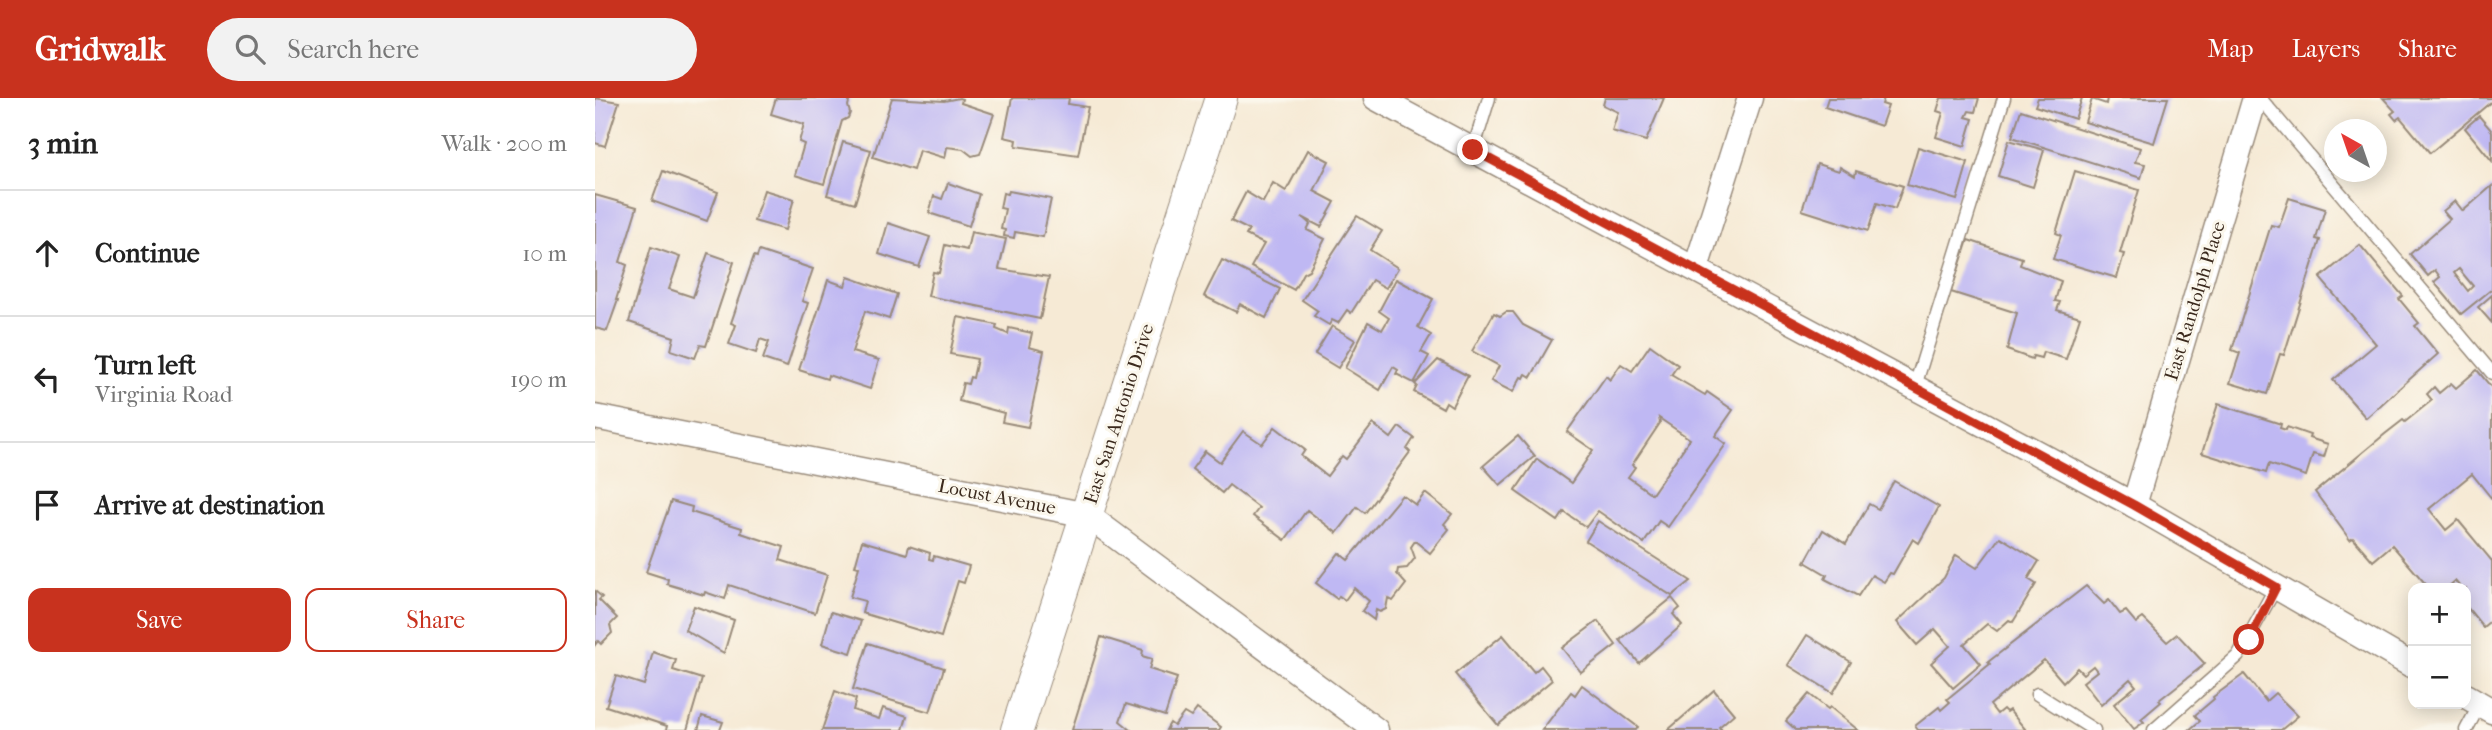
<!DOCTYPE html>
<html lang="en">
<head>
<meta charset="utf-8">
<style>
	body { margin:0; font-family:"IM FELL French Canon",serif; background:#f2f2f2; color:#222 }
	.controls { position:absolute; right:21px; bottom:21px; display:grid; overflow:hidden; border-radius:14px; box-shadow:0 4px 18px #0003 }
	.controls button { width:63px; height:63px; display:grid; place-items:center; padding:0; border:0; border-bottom:2px solid #e0e0e0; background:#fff; color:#222; font:35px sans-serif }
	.compass { position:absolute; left:1729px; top:21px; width:63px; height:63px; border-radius:50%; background:#fff; box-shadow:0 4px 18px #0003; rotate:320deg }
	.stop { position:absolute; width:21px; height:21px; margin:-16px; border:5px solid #c8321e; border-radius:50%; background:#fff }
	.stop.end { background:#c8321e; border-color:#fff; box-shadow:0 2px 7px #0008 }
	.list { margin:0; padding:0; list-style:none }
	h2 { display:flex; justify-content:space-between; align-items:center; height:91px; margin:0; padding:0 28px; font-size:30px }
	h2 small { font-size:23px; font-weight:400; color:#767676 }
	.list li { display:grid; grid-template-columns:46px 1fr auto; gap:21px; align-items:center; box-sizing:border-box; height:126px; padding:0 28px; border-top:2px solid #e0e0e0 }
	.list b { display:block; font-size:26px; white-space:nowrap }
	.list p { margin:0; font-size:23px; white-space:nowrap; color:#767676 }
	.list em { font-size:23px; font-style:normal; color:#767676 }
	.actions { display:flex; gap:14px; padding:21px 28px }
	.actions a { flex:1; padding:16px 0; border:2px solid #c8321e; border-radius:14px; text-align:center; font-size:24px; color:#c8321e }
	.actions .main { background:#c8321e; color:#fff }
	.icon { flex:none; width:38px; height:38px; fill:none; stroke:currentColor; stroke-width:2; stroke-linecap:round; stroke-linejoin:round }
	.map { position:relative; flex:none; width:1897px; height:632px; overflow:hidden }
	header { display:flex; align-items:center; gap:42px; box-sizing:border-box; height:98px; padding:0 35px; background:#c8321e; color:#fff }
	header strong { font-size:33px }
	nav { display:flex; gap:38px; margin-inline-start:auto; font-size:24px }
	.search { width:490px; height:63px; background:#f2f2f2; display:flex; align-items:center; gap:18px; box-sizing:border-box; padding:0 24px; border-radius:38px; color:#767676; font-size:26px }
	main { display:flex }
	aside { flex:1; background:#fff }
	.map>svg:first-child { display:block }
</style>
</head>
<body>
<header>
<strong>Gridwalk</strong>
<div class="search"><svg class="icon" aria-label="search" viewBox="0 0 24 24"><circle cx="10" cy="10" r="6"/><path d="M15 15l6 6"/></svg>Search here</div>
<nav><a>Map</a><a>Layers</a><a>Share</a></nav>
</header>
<main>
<aside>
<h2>3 min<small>Walk · 200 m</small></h2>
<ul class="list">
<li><svg class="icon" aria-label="ahead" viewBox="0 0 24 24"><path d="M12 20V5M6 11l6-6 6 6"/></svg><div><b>Continue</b></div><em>10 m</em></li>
<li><svg class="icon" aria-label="left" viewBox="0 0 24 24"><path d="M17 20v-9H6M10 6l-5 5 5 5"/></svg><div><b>Turn left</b><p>Virginia Road</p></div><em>190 m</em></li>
<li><svg class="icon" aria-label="arrive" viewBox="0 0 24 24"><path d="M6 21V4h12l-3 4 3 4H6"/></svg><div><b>Arrive at destination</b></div></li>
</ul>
<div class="actions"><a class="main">Save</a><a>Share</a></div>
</aside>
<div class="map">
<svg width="1897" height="632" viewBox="0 0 1897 632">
	<rect width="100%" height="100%" fill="#fbf7ec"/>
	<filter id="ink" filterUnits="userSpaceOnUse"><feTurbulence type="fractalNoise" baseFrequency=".0143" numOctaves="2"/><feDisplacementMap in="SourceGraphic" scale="14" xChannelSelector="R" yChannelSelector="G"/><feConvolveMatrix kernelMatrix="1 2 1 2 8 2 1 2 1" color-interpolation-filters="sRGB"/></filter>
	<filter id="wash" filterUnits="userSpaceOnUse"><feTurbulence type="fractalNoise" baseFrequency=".00686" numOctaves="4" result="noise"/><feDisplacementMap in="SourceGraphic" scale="28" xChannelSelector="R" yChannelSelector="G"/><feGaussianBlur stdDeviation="1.57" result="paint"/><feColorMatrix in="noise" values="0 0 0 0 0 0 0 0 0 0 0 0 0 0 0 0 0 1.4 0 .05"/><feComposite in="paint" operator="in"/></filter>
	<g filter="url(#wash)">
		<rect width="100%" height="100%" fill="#f6ead5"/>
		<g id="blocks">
			<g fill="#bfb8f3" fill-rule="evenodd">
				<polygon points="0,0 24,4 10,48 0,45"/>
				<polygon points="181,0 255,0 253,8 255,15 253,20 247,23 229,86 200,77 209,46 204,44 209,26 176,16"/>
				<polygon points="297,0 349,3 364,0 367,1 366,5 399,16 385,56 377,58 368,51 352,49 350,60 324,52 318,72 278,59"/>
				<polygon points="417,0 474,0 473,6 493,9 483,57 421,48 422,42 409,39"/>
				<polygon points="1010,0 1069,0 1051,43 1017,33 1023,14 1008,7"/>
				<polygon points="1233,0 1289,0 1287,6 1293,8 1286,28 1230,9"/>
				<polygon points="1346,0 1384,0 1380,14 1374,13 1371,19 1378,21 1370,48 1341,39 1348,15 1342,13"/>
				<polygon points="1443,0 1487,0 1480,21 1440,8"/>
				<polygon points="1512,0 1573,0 1559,45 1490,24 1497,1 1511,6"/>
				<polygon points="1788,0 1897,0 1897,3 1835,55 1805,19 1801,22 1796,16 1800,13"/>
				<polygon points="1426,12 1545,50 1540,64 1550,66 1546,80 1417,39"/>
				<polygon points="1884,18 1897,33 1897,63 1870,30"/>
				<polygon points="1414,42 1449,52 1438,89 1403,78"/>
				<polygon points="248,44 276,52 260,105 232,97"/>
				<polygon points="1323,49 1373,64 1362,102 1312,87"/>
				<polygon points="713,52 734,63 719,93 740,104 726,129 707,119 715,126 712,132 730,141 714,172 708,175 699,192 656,169 669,146 651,137 654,132 636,123 651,94 668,104 678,85 691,93"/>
				<polygon points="1222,66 1244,73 1245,69 1260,78 1261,73 1308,88 1300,111 1282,105 1273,133 1207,112"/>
				<polygon points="68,73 123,94 112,123 57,103"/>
				<polygon points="1480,73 1544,92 1525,155 1529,156 1522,180 1458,161 1466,137 1461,135"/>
				<polygon points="353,85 384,96 374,128 334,115 339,98 347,101"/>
				<path d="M1897 88V191L1866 216 1839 184 1845 179 1840 172 1833 178 1815 156 1855 121 1848 113 1860 103 1868 113ZM1864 171 1878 188 1873 193 1859 175Z"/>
				<polygon points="169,92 199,101 190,132 159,123"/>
				<polygon points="414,93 456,101 448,139 420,134 419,140 409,138 410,132 406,131 410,111 405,110 408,95 413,96"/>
				<polygon points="0,97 42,109 25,164 32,167 21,202 23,202 12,233 0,230"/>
				<polygon points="1694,100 1730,111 1721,141 1725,142 1689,257 1685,256 1672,296 1635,285 1645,255 1637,252 1676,127 1684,129"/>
				<polygon points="762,118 787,133 775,152 803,170 791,190 777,182 756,215 752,212 743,225 737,222 734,227 719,218 723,213 707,202"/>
				<polygon points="293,125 335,139 324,169 284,156"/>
				<polygon points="376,134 411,141 404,171 454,179 445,221 333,198 338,174 344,175 350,147 372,152"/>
				<polygon points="1373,142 1427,160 1425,167 1466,183 1460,203 1465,204 1462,212 1485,219 1471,261 1448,254 1446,260 1438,258 1437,261 1412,252 1422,215 1356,194"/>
				<polygon points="1765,147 1808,198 1804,201 1824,225 1820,228 1843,256 1771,320 1738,282 1781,246 1725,180"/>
				<polygon points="56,149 85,159 74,191 98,199 113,155 139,164 111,248 105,247 100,260 76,252 79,239 34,224"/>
				<polygon points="164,153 218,171 207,203 213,205 192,269 168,261 174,244 165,241 161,255 134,246 141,227 136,225 159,158 162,159"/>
				<polygon points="627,162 685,191 671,220 645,206 641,214 609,198"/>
				<polygon points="253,179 302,196 294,221 270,213 257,254 284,262 275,291 233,277 232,281 204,272 233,182 250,188"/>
				<polygon points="801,181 838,201 823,229 836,237 826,254 834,258 819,285 801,276 803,272 798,269 785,292 750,270 773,224 787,232 794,220 784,213"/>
				<polygon points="1897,197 1897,225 1883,209"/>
				<polygon points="911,214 918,214 928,227 957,242 936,279 931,276 929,280 926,279 918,294 896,283 904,268 877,253 899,215 905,218"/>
				<polygon points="363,219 402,227 401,231 413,236 414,230 437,235 434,249 449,253 433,329 407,324 409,315 364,303 368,285 373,286 375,279 378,280 382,261 355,256"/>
				<polygon points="737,228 760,242 743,270 720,256"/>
				<path d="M1055 247 1083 267 1076 277 1110 297 1112 294 1138 312 1120 338 1131 346 1073 429 1064 423 1049 445 1003 413 991 429 969 414 963 423 920 393 942 361 976 385 998 352 972 334 1011 278 1015 282 1026 266 1037 273ZM1064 320 1095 341 1057 396 1033 379 1040 369 1037 367 1065 325Z"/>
				<polygon points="843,262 873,278 857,308 851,304 848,310 819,294 822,288 820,286"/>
				<polygon points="1882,272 1897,290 1897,401 1877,376 1834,411 1851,432 1863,422 1897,463 1897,527 1894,524 1888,529 1871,508 1871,490 1866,490 1860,483 1852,490 1834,490 1797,447 1778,463 1758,440 1755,442 1720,394 1790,336 1808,322 1810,324 1837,302 1832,296 1839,289 1844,295 1856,285 1861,290"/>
				<polygon points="1623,306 1686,326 1685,330 1691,332 1692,329 1715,337 1714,340 1733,346 1729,359 1718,356 1711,378 1674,366 1671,375 1607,355"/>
				<polygon points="778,326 796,340 804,329 819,340 812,351 815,354 770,415 762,409 742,435 712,412 690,442 658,418 664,410 634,387 627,395 597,371 610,353 625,364 648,333 667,346 680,329 710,352 706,358 732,378 747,358 751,361"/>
				<polygon points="923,338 940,358 905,387 888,368"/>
				<polygon points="1299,383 1344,409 1324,445 1318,441 1298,476 1295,475 1289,484 1277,477 1263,498 1230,481 1232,477 1210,464 1228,432 1251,446 1274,406 1283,411"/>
				<polygon points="830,395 857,416 849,426 854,431 835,455 820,443 816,449 820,460 812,470 803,471 802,476 811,486 798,503 793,500 791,511 785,514 781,512 779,522 767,513 774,503 759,490 750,502 744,498 742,501 721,485 744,455 753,462 807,397 821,407"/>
				<polygon points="76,403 97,409 96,414 147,430 146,435 189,449 185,462 232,477 220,515 134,487 130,501 110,494 109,497 72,486 73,481 51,474"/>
				<polygon points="1003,423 1096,483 1077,498 991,443"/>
				<polygon points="1405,439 1444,463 1433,481 1441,486 1418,524 1414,522 1402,533 1392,526 1369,546 1386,566 1358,590 1336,565 1355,548 1340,531 1322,547 1302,524 1349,480 1361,457 1382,470"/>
				<polygon points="267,443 312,456 314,448 335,455 334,461 338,462 339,458 374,468 369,485 363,483 346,539 267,515 270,503 255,499 264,469 260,468"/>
				<polygon points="1491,488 1509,506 1514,502 1525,516 1531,513 1541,525 1548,520 1572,544 1582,536 1610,566 1564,602 1566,604 1546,621 1549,624 1539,631 1519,606 1541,588 1535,581 1506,607 1488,584 1502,573 1498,568 1488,576 1482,570 1468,584 1449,562 1395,607 1402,616 1408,611 1411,614 1414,612 1431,632 1323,632 1320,628 1344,609 1346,612 1355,604 1352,601 1395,566 1393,564"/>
				<polygon points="0,493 7,499 4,502 22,520 15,527 17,535 6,546 3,543 0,547"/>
				<polygon points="1077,500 1085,510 1078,516 1087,527 1044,565 1025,542"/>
				<polygon points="99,508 139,522 129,555 90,532"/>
				<polygon points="236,514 266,523 256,555 227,546"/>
				<polygon points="1003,523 1021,547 986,574 967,550"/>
				<polygon points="908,537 939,574 946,568 957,582 903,627 860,576"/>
				<polygon points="1212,537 1256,564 1238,595 1193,567"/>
				<polygon points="506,539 548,552 547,558 557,561 554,571 582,580 570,618 531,606 525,623 536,632 477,632"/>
				<polygon points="273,545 349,570 335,614 258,591"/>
				<polygon points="58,554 81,562 78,572 107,581 92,632 71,632 72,628 11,608 21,578 49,587"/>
				<polygon points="1649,576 1671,603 1680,595 1703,618 1686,632 1594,632 1605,623 1600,617 1619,601 1618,599"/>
				<polygon points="987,587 1043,629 1041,632 947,632 976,594 980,597"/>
				<polygon points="1119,592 1139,616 1124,629 1127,632 1073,632"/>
				<polygon points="240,593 261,601 258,612 284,621 288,610 312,618 308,632 227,632"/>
				<polygon points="1214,596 1233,611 1235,609 1263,632 1201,632 1191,623"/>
				<polygon points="602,611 626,629 624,632 571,632 575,625 579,628 589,615 596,619"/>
				<polygon points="107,618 128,624 125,632 103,632"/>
			</g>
		</g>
	</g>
	<g filter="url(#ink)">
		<use href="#blocks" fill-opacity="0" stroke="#988a7a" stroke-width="2"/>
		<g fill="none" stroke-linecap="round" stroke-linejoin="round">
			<g stroke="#988a7a" stroke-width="15">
				<g id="service">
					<polyline points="1665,0 1897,275"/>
					<polyline points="878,52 894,0"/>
					<polyline points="1320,288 1409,0"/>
					<polyline points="1442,596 1499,632"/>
					<polyline points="1559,632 1643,558 1681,489"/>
					<polyline points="1871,632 1885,606"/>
				</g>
			</g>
			<g stroke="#988a7a" stroke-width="27">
				<g id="minor">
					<polyline points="781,0 1539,407 1818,568"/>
					<polyline points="1101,170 1155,0"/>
					<polyline points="0,319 492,417 781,632"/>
					<polyline points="1539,407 1660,0"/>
					<polyline points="1871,598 1897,613"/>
				</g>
			</g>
			<g stroke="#988a7a" stroke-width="34">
				<polyline id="tertiary" points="422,632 626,0"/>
			</g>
			<use href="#service" stroke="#fff" stroke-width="12"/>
			<use href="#minor" stroke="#fff" stroke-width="24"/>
			<use href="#tertiary" stroke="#fff" stroke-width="32"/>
		</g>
	</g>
	<g fill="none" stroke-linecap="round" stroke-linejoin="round" filter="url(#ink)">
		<polyline stroke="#c8321e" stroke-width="9" points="878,52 1539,407 1681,489 1654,542"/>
	</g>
	<g text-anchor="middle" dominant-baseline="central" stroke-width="6" stroke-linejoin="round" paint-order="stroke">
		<g font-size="19" fill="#3b2a1e" stroke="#fbf7ec">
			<text transform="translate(1600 203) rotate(-73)">East Randolph Place</text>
			<text transform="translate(524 316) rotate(-72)">East San Antonio Drive</text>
			<text transform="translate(402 399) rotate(11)">Locust Avenue</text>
		</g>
	</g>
</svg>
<div class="controls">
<button>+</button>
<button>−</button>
</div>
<svg class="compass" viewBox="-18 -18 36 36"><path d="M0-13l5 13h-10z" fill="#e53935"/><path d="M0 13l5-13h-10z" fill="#767676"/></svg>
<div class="stop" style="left:1654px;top:542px"></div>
<div class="stop end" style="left:878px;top:52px"></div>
</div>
</main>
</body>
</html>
